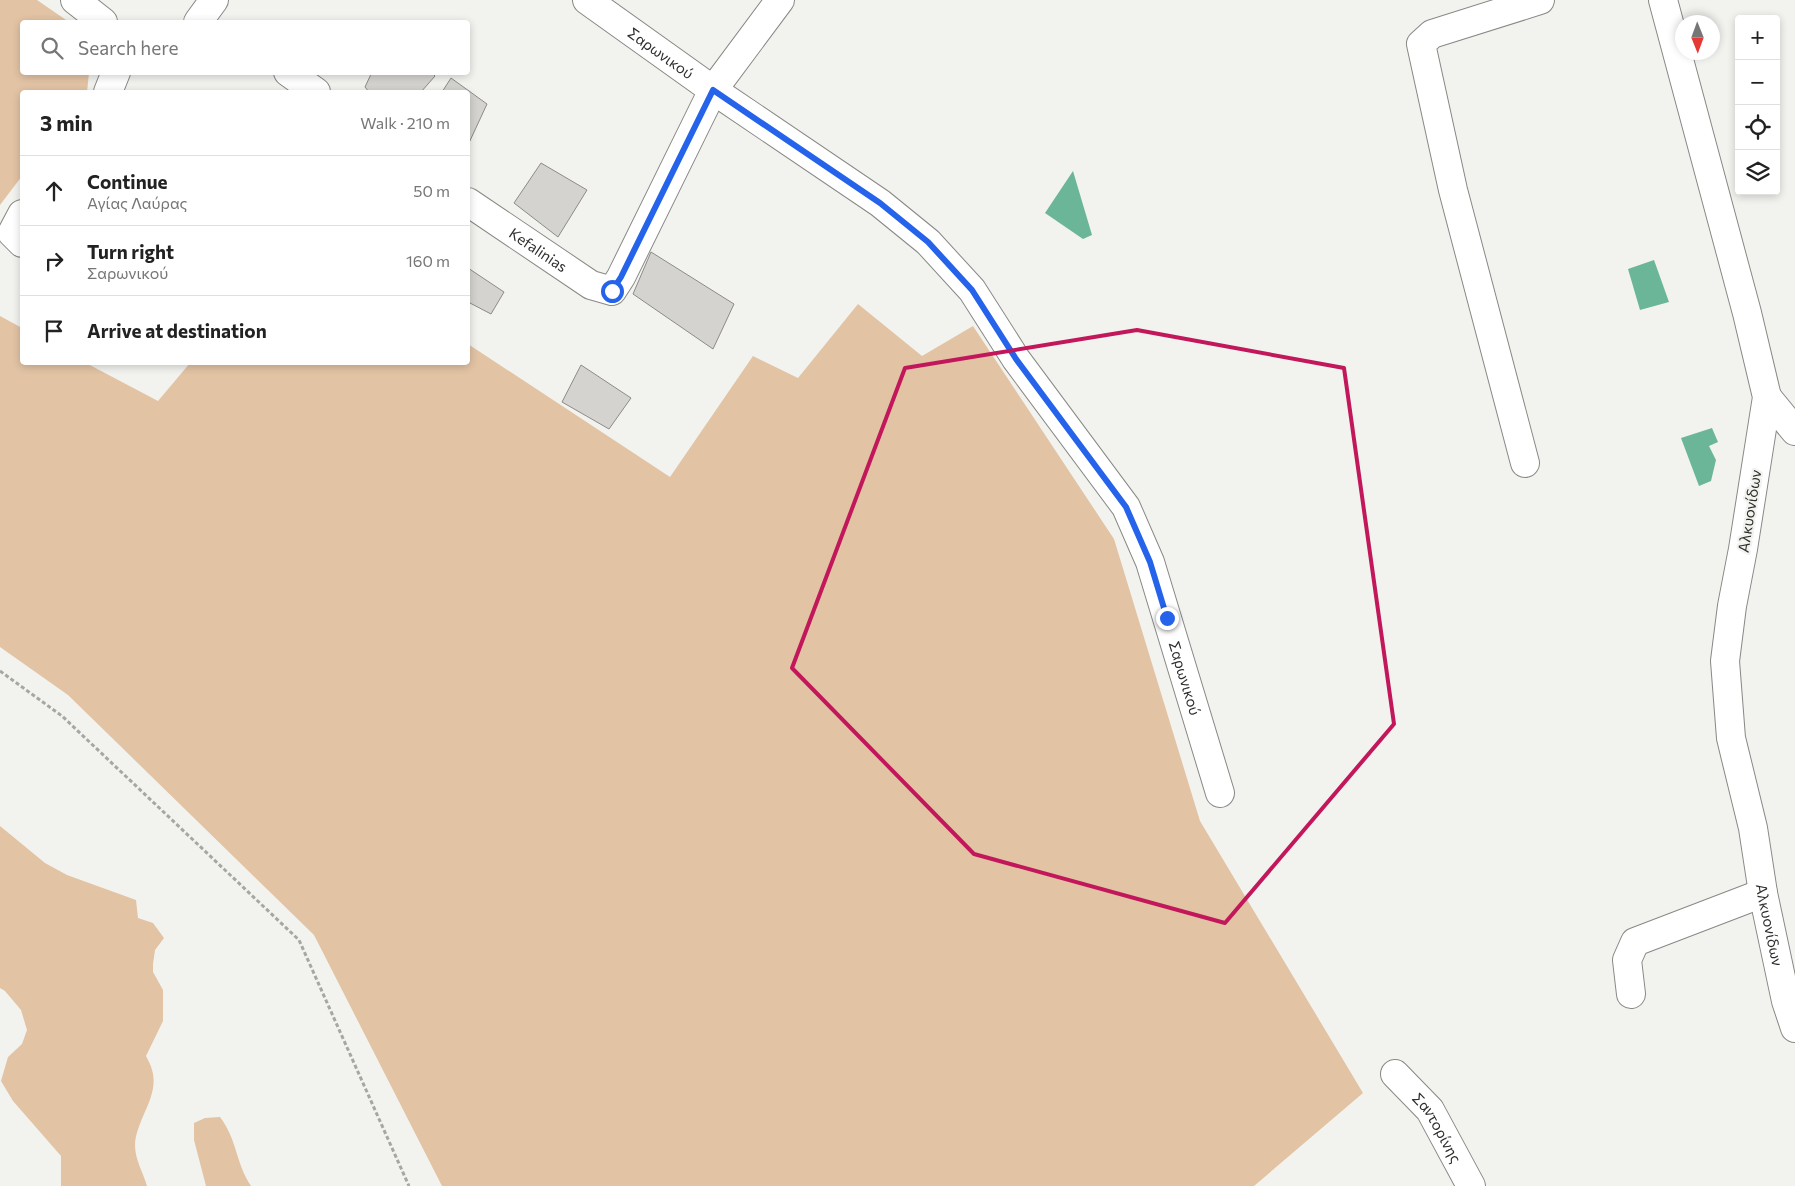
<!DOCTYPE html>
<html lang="en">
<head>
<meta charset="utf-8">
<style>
	body { margin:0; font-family:Commissioner,sans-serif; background:#f2f2f2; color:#222 }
	.controls { position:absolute; right:15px; top:15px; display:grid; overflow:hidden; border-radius:5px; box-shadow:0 2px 8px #0003 }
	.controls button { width:45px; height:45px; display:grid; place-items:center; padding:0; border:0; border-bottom:1px solid #e0e0e0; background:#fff; color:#222; font:25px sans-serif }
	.compass { position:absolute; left:1675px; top:15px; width:45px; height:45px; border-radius:50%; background:#fff; box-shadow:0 2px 8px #0003; rotate:179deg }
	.stop { position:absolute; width:15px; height:15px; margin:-11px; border:4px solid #2563eb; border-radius:50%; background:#fff }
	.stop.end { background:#2563eb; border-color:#fff; box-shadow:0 1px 5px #0008 }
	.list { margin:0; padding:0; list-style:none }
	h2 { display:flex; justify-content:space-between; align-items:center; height:65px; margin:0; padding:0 20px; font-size:21px }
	h2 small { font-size:16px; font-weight:400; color:#767676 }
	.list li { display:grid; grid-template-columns:32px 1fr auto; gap:15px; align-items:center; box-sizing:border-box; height:70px; padding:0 20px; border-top:1px solid #e0e0e0 }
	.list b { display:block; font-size:19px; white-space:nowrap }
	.list p { margin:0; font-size:16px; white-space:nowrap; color:#767676 }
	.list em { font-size:16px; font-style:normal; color:#767676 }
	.icon { flex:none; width:28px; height:28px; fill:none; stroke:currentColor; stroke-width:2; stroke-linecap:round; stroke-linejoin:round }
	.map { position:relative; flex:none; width:1795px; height:1186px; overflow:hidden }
	.search { position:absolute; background:#fff; box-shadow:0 2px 8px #0003; left:20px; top:20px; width:450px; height:55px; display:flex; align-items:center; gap:12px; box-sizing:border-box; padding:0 18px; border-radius:5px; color:#767676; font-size:19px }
	.panel { position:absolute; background:#fff; box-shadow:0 2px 8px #0003; left:20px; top:90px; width:450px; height:275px; border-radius:5px }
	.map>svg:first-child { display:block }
</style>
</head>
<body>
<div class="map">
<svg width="1795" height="1186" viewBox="0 0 1795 1186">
	<rect width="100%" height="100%" fill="#f2f3ef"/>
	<g fill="#e2c3a4">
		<polygon points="0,0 37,0 69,22 22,22 22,72 89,73 87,92 22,92 22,176 0,205"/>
		<polygon points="858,304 922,356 973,326 1114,539 1200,821 1363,1093 1254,1186 442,1186 314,935 68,695 0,647 0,316 22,328 22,362 86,363 158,401 190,363 468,362 468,344 670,477 753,356 798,378"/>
		<path d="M0 826 45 863 67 875 136 900 138 918 153 923 164 938 155 950 153 964V972L163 990V1021L146 1056C148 1060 151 1065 152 1070 160 1096 136 1119 135 1145 135 1160 143 1172 147 1186H61V1156L13 1101 1 1081 8 1057 22 1044 27 1030 21 1010 5 991 0 988Z"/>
		<path d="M220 1117C237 1139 236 1164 251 1186H206L194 1140V1123L205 1118Z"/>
	</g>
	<g fill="#6bb699">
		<polygon points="1073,171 1092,235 1083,239 1045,213"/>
		<polygon points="1654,260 1669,302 1640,310 1628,269"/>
		<polygon points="1712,428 1718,442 1709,446 1716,460 1711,481 1699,486 1681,438"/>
	</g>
	<g fill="#d4d3cf" stroke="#8c8b87">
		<polygon points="372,72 431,72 435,76 421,92 369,92 365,87"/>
		<polygon points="451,78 487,104 468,145 468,92 442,92"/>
		<polygon points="541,163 587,190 558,237 514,203"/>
		<polygon points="651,252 734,304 713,349 633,294"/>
		<polygon points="468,268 504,292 491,314 468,302"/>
		<polygon points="581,365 631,398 609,429 562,402"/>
	</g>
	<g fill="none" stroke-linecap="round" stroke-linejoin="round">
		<g stroke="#888985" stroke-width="30">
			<g id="minor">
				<polyline points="75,0 103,22"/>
				<path id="s1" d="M587 0 713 90 880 203 928 242 972 290 1016 359 1126 507 1150 562 1220 793"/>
				<path id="s2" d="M1663 0 1747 313 1767 397 1743 549 1732 606 1725 661 1731 738 1753 828 1763 893 1786 1001 1795 1028"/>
				<polyline points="198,22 214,0"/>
				<polyline points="288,72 316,92"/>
				<polyline points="108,92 116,72"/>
				<path id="s3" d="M468 202 591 285 612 291 621 277 713 90 780 0"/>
				<polyline points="22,214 12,233 22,243"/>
				<polyline points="1767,397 1795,431"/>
				<polyline points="1525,463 1453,190 1421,44 1432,34 1540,0"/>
				<polyline points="1631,994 1627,960 1635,942 1763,893"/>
				<path id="s4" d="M1395 1074 1430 1110 1471 1186"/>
			</g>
		</g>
		<polyline stroke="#a6a6a3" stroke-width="3" stroke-dasharray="4 2.5" stroke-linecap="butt" points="0,671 62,716 299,940 409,1186"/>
		<use href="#minor" stroke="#fff" stroke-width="28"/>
	</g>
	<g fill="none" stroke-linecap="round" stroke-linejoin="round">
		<polyline stroke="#2563eb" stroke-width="6" points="612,291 621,277 713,90 880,203 928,242 972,290 1016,359 1126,507 1150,562 1167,618"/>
	</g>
	<path fill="none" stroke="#c2185b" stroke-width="4" stroke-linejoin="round" d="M1137 330 1344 368 1394 724 1225 923 974 854 792 668 905 368Z"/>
	<g text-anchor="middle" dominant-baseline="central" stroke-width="4.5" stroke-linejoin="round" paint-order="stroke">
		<g font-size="15" fill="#2e2e2c" stroke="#f2f3ef">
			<text stroke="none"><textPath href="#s1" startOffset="91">Σαρωνικού</textPath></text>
			<text stroke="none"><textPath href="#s3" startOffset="85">Kefalinias</textPath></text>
			<text transform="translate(1749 511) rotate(-81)">Αλκυονίδων</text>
			<text stroke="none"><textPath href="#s1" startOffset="931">Σαρωνικού</textPath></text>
			<text stroke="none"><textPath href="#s2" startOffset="946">Αλκυονίδων</textPath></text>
			<text stroke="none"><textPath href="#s4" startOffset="69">Σαντορίνης</textPath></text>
		</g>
	</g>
</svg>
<div class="controls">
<button>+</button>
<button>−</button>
<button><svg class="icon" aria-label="locate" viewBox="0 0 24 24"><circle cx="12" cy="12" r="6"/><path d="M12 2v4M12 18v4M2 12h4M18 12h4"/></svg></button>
<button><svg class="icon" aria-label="layers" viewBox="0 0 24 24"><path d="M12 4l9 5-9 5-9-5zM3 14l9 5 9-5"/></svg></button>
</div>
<svg class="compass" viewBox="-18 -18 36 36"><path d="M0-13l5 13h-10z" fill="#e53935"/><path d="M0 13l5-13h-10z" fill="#767676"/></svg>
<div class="stop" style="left:612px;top:291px"></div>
<div class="stop end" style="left:1167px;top:618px"></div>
<div class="search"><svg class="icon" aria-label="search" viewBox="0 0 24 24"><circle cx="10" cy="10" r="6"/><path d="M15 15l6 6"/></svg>Search here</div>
<section class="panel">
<h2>3 min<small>Walk · 210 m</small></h2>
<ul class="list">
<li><svg class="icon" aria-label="ahead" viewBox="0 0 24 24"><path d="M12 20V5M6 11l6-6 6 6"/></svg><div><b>Continue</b><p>Αγίας Λαύρας</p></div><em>50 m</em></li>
<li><svg class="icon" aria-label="right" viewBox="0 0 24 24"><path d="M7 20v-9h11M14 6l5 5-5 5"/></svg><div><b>Turn right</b><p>Σαρωνικού</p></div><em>160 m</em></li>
<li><svg class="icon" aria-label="arrive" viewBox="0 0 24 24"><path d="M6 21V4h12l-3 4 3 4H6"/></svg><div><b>Arrive at destination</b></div></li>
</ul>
</section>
</div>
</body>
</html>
